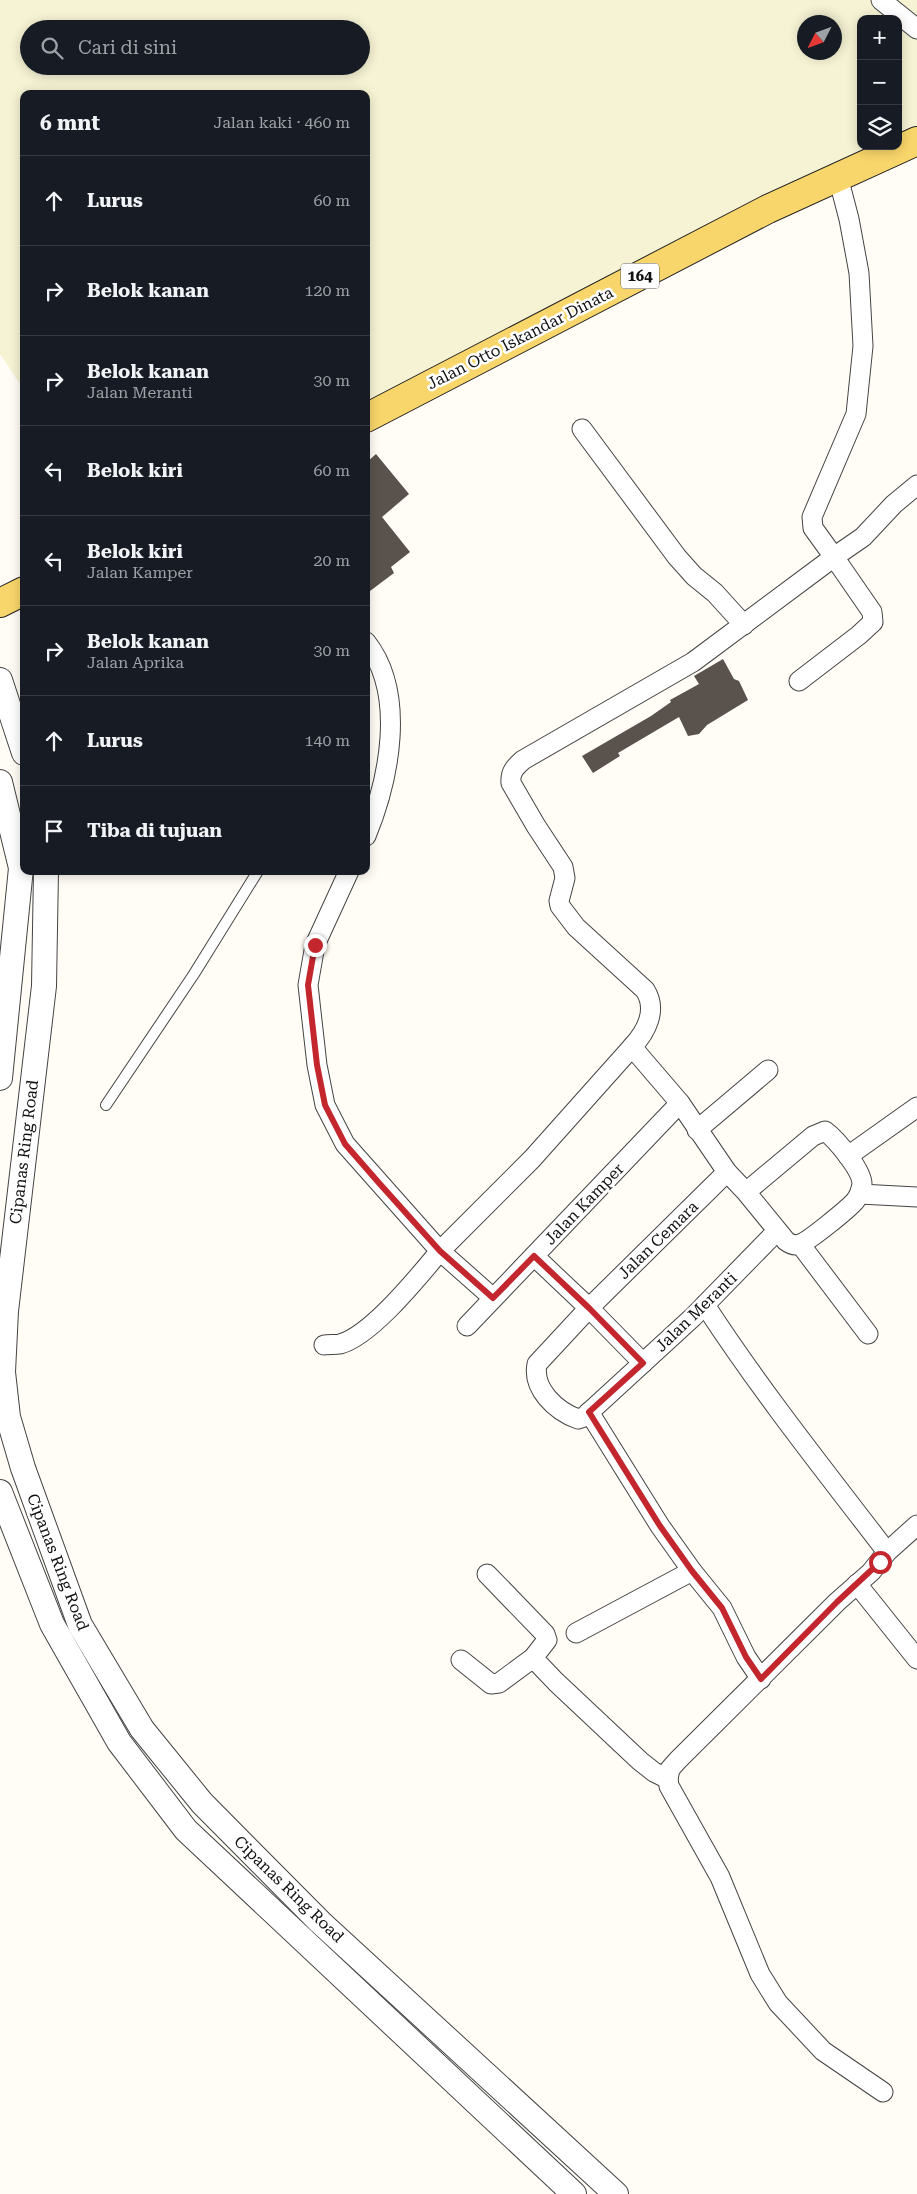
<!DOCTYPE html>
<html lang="id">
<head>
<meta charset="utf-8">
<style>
	body { margin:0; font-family:"Roboto Serif",serif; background:#20242c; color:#f1f3f6 }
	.controls { position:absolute; right:15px; top:15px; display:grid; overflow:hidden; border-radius:10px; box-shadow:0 2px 12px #0003 }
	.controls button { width:45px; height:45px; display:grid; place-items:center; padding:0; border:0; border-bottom:1px solid #363941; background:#171b24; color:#f1f3f6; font:25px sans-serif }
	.compass { position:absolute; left:797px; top:15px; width:45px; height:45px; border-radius:50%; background:#171b24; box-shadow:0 2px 12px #0003; rotate:228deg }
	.stop { position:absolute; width:15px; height:15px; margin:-11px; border:4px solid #c4262e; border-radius:50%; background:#fff }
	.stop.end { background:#c4262e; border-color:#fff; box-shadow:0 1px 5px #0008 }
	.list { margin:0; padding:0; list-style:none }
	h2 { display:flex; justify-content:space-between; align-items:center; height:65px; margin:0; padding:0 20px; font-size:21px }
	h2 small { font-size:16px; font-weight:400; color:#9ea1a6 }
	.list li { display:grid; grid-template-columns:32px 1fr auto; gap:15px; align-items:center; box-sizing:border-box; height:90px; padding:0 20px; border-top:1px solid #363941 }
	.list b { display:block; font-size:19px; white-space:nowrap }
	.list p { margin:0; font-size:16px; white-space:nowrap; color:#9ea1a6 }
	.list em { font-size:16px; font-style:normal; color:#9ea1a6 }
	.icon { flex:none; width:28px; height:28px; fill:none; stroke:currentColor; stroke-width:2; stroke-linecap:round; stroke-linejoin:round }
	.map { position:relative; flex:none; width:917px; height:2194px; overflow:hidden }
	.search { position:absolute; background:#171b24; box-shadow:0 2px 12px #0003; left:20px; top:20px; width:350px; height:55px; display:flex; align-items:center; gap:12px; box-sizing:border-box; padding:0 18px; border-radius:28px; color:#9ea1a6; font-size:19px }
	.panel { position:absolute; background:#171b24; box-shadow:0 2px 12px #0003; left:20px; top:90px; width:350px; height:785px; border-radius:10px }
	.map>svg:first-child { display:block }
</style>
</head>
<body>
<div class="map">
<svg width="917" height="2194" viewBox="0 0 917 2194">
	<rect width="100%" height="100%" fill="#fffdf5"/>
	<path fill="#f6f3d4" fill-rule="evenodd" d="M0 0H917V134L898 143V19H861V146H892L366 419V94H24V390L0 354ZM804 22H834V52H804ZM29 29H361V66H29Z"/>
	<g fill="#5a524d">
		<polygon points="376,454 409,494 382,517 410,552 391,567 394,573 366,594 366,463"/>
		<polygon points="723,659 734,679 739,681 748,700 707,725 699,734 688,736 679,717 618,753 620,756 593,773 582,756 651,716 671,702 670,700 699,684 694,676"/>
	</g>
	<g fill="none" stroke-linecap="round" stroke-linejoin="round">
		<g stroke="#444" stroke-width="12">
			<polyline id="service" points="106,1105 194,974 258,871"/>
		</g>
		<g stroke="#444" stroke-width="21">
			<g id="minor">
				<polyline points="881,0 917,29"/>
				<polyline points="582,429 677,557 694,576 715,593 744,625"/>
				<path d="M366 642C407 694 389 780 366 836"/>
				<polyline points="799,681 859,635 873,622 872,612 834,557 863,537 894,504 917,485"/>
				<path d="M349 871 315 945 308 985 317 1065 325 1105 345 1144 440 1251 532 1159 632 1047 680 1103 727 1172 746 1192 786 1241C790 1244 795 1246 800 1244 809 1241 848 1209 855 1201 859 1196 861 1190 862 1184 862 1170 836 1139 825 1131L813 1136 746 1192"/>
				<path d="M632 1047C646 1032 658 1010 645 990L576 927 560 906 559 901 565 878 563 867 536 826 511 783C510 772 515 767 523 760L693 662 834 557 813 528 812 517 856 414 863 346 859 273 849 219 838 177"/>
				<polyline points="697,1130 768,1070"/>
				<polyline points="848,1156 917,1107"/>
				<path d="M727 1172 589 1308 537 1364C532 1389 556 1411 578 1419L584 1417 693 1317 777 1231"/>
				<polyline points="860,1194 917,1197"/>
				<polyline points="800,1244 868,1334"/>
				<polyline points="534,1256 589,1308 643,1363"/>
				<path d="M705 1305C761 1391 825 1471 887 1552"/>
				<polyline points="467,1326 680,1103"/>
				<path d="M324 1345C329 1344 335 1345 340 1344 371 1336 419 1276 440 1251L493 1298"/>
				<polyline points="589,1412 660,1526 692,1571 722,1608 746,1657 761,1679"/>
				<polyline points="487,1574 545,1634 547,1640 533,1658 556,1682 640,1761 654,1772 668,1779"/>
				<polyline points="857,1584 917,1659"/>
				<polyline points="576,1633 692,1571"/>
				<polyline points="461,1660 491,1684 499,1683 533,1658"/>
				<polyline points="883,2092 823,2051 778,2003 760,1974 720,1877 669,1786 668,1779 670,1769 678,1760 837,1602 871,1572 887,1552 917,1525"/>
			</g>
		</g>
		<g stroke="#444" stroke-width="26">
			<g id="tertiary">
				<polyline points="0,680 24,753"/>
				<polyline points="0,782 21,868 0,1078"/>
				<polyline points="46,871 44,986 6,1311 3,1372 8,1417 23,1468 80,1625 142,1729 202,1803 320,1922 616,2194"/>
				<polyline points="0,1492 52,1624 119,1742 186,1830 574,2194"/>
			</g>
		</g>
		<g stroke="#222" stroke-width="30">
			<g id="primary">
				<polyline points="366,418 768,209 917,141"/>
				<polyline points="0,603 24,591"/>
			</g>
		</g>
		<use href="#service" stroke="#fff" stroke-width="10"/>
		<use href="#minor" stroke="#fff" stroke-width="19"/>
		<use href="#tertiary" stroke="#fff" stroke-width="24"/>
		<use href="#primary" stroke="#f9d66b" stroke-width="28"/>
	</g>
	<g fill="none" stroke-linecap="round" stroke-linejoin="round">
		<polyline stroke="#c4262e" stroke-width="6" points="315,945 308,985 317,1065 325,1105 345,1144 379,1183 440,1251 493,1298 534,1256 589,1308 643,1363 589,1412 660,1526 692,1571 722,1608 746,1657 761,1679 837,1602 880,1562"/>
	</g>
	<g text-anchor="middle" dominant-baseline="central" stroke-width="5" stroke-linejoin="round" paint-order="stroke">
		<rect fill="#fff" stroke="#585858" stroke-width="1" x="621" y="263.5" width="38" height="25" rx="4"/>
		<g font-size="15" font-weight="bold" fill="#111">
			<text x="640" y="276">164</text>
		</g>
		<g font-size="16" fill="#111" stroke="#fff">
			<text transform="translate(520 338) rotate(-27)">Jalan Otto Iskandar Dinata</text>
			<text transform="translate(24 1152) rotate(-83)">Cipanas Ring Road</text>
			<text transform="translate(584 1204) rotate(-46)">Jalan Kamper</text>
			<text transform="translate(658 1240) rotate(-44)">Jalan Cemara</text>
			<text transform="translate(696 1312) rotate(-44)">Jalan Meranti</text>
			<text transform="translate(58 1562) rotate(69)">Cipanas Ring Road</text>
			<text transform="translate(289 1889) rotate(44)">Cipanas Ring Road</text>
		</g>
	</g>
</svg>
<div class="controls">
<button>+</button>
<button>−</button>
<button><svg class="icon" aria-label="layers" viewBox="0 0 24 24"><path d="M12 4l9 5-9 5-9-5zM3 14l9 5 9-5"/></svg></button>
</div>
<svg class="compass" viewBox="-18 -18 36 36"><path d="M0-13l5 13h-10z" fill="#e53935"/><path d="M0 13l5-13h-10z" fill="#9ea1a6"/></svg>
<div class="stop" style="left:880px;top:1562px"></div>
<div class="stop end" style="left:315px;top:945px"></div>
<div class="search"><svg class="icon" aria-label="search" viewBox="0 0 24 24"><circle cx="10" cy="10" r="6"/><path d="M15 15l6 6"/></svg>Cari di sini</div>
<section class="panel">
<h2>6 mnt<small>Jalan kaki · 460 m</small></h2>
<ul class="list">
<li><svg class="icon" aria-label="ahead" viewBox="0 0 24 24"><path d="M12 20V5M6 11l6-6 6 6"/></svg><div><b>Lurus</b></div><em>60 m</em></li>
<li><svg class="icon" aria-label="right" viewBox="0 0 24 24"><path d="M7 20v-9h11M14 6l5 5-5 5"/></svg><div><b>Belok kanan</b></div><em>120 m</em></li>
<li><svg class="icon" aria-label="right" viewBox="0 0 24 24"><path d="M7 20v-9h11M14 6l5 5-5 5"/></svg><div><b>Belok kanan</b><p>Jalan Meranti</p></div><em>30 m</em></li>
<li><svg class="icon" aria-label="left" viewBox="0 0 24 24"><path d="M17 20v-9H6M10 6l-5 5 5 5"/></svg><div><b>Belok kiri</b></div><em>60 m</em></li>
<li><svg class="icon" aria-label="left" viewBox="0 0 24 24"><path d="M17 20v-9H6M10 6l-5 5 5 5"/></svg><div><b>Belok kiri</b><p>Jalan Kamper</p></div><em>20 m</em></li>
<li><svg class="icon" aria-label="right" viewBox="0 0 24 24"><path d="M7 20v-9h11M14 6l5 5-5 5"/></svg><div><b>Belok kanan</b><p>Jalan Aprika</p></div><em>30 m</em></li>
<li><svg class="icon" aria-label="ahead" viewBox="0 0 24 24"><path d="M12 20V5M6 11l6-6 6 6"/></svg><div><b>Lurus</b></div><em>140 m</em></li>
<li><svg class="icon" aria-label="arrive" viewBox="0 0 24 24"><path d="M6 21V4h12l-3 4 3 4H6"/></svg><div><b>Tiba di tujuan</b></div></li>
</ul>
</section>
</div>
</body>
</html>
